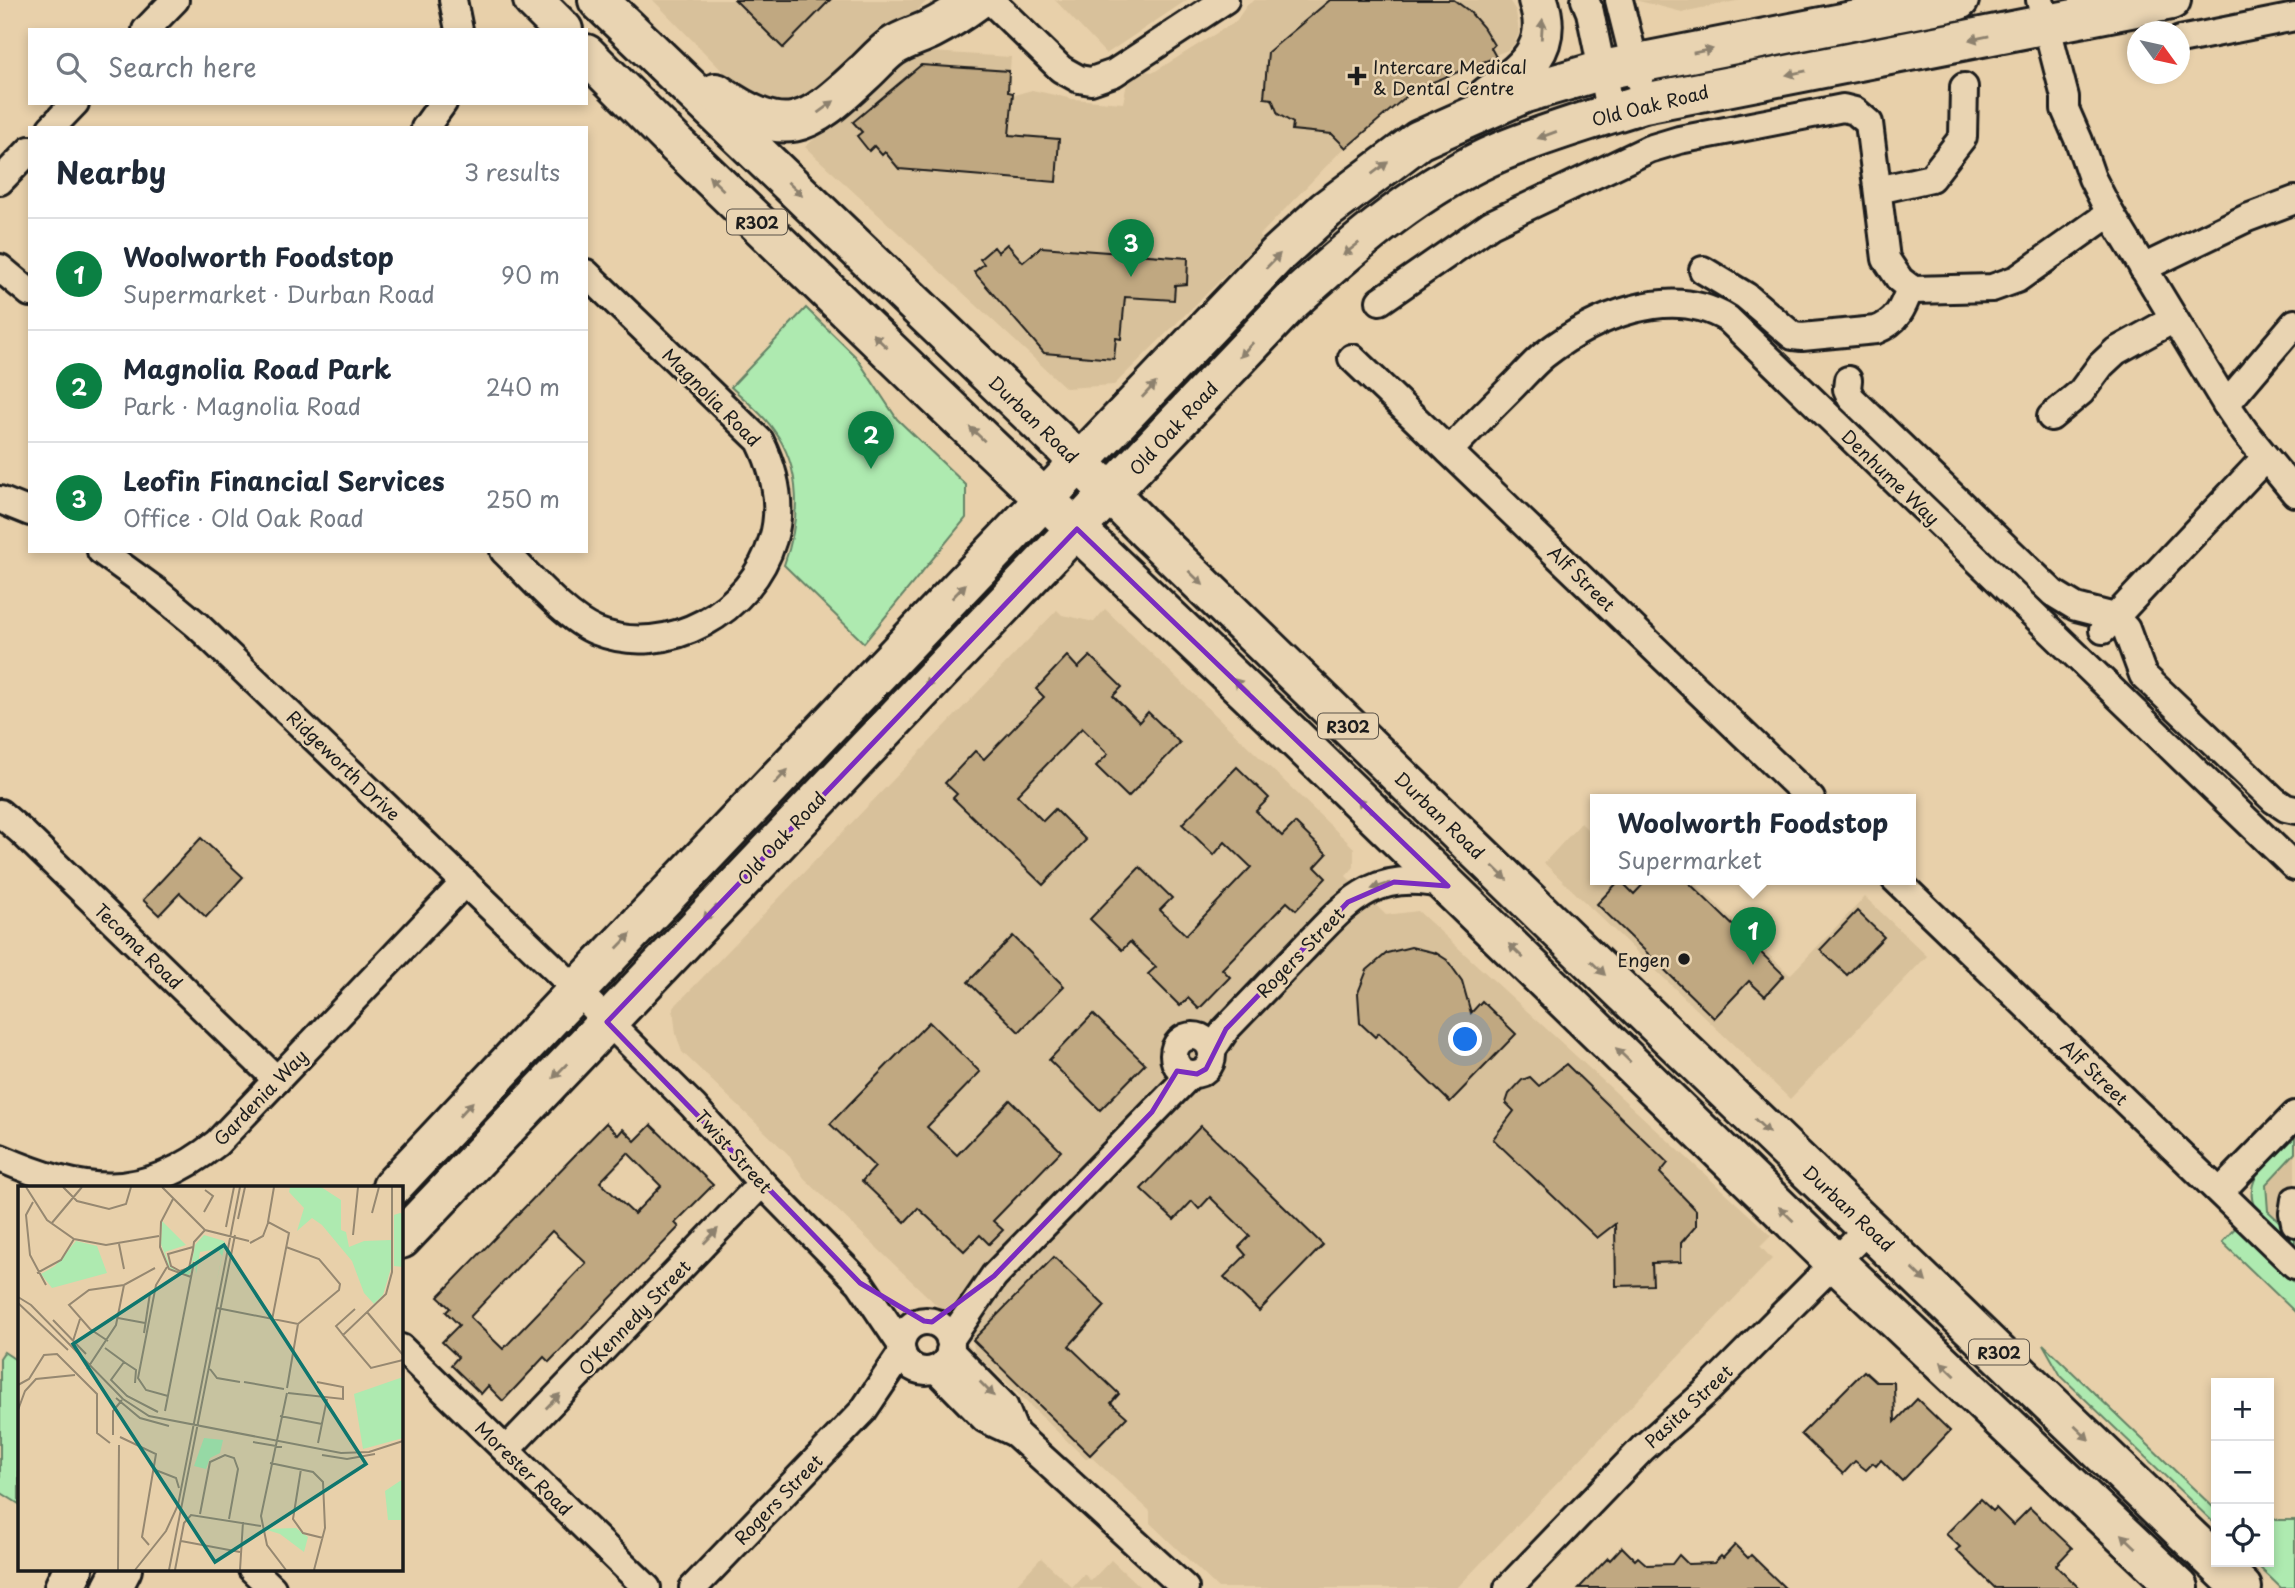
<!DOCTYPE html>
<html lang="en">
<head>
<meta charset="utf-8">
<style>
	body { margin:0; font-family:"Playpen Sans",sans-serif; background:#f6f6f7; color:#1f2937 }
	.controls { position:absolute; right:21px; bottom:21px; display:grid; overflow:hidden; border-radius:0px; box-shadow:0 4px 10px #0003 }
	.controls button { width:63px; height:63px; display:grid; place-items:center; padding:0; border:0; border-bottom:2px solid #e0e1e3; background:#fff; color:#1f2937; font:35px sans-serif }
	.compass { position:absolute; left:2127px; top:21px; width:63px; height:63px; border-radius:50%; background:#fff; box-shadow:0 4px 10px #0003; rotate:123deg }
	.you { position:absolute; left:1466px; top:1040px; width:24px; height:24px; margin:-18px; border:5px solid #fff; border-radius:50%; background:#1a73e8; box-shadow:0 0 0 10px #1a73e833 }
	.badge { display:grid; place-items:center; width:46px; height:46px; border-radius:50%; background:#0b8043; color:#fff; font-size:23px; font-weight:700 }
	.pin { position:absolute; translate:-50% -58px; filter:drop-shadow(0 2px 4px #0008) }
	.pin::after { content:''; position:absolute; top:37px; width:24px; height:21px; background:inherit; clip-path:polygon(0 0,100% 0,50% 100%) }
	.popup { position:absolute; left:1590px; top:794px; width:326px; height:91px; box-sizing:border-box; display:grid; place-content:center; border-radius:0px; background:#fff; filter:drop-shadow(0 2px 5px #0005); font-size:23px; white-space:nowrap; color:#747a83 }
	.popup b { font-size:26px; color:#1f2937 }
	.popup::after { content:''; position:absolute; left:50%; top:100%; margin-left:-14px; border:14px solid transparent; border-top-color:#fff }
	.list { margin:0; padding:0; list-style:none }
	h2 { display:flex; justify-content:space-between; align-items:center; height:91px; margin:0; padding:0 28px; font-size:30px }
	h2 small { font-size:23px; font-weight:400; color:#747a83 }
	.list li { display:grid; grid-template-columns:46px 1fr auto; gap:21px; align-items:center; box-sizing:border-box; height:112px; padding:0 28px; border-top:2px solid #e0e1e3 }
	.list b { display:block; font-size:26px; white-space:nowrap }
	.list p { margin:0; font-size:23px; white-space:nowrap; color:#747a83 }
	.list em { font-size:23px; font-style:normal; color:#747a83 }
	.icon { flex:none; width:38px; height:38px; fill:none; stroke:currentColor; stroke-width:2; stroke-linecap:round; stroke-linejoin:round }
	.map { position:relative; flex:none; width:2295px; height:1588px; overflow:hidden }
	.search { position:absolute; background:#fff; box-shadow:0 4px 10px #0003; left:28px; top:28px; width:560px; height:77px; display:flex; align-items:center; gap:18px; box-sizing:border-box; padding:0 24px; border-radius:0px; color:#747a83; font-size:26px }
	.panel { position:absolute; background:#fff; box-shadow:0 4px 10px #0003; left:28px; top:126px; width:560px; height:427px; border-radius:0px }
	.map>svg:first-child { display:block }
</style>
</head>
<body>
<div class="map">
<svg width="2295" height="1588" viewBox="0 0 2295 1588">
	<rect width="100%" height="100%" fill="#e8d0aa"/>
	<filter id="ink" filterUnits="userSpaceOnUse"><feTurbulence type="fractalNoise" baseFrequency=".0143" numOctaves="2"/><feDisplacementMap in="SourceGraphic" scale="14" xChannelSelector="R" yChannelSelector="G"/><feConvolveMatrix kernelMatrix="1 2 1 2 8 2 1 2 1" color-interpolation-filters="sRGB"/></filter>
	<g filter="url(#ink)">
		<g fill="#d8c19b">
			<polygon points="653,0 928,0 828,96 790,112 739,88"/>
			<polygon points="1055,0 1187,0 1106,54"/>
			<polygon points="1255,0 1509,0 1516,11 1519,33 1514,44 1508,50 1495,55 1496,57 1415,89 1338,154 1260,235 1262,239 1114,385 1066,388 805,147 915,51 1011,57 1008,92 1013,93 1014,95 1032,90 1073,99 1123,103 1127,83 1142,71 1154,72 1236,21 1247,5"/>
			<polygon points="1635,0 1741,0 1682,12"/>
			<polygon points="1105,609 1354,848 1354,867 1346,876 1386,915 1418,911 1771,1235 1760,1246 1772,1259 1457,1588 1218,1588 1150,1523 1150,1511 1090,1456 1086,1459 974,1352 973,1340 804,1178 788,1154 682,1052 676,1034 673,1008 1057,610 1062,615 1094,622"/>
			<polygon points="1581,823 1595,837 1596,879 1640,879 1643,882 1645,879 1691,879 1790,975 1865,897 1927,956 1790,1099 1544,863"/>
			<polygon points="2295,1153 2295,1236 2268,1211 2266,1184"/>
			<polygon points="1041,1558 1072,1587 1084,1574 1091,1581 1111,1560 1141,1588 1013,1588"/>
		</g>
		<g fill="#aeeab0" stroke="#658366" stroke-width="2">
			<path d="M806 308 856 357 897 419 966 485V518L864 643 784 565C800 521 803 469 773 429 762 413 745 400 731 387Z"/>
			<path d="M2295 1132V1153L2266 1184 2268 1211 2295 1236V1249C2283 1238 2269 1227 2259 1214 2235 1183 2275 1153 2295 1132Z"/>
			<polygon points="2237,1226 2295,1283 2295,1312 2222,1242"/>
			<polygon points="2043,1344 2216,1510 2216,1525 2061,1376"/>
			<polygon points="4,1352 19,1362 19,1504 0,1492 0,1358"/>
			<polygon points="2269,1516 2278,1520 2295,1520 2295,1588 2281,1588 2254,1562 2269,1562"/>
		</g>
		<g fill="#c0a881" stroke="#1c1c1c" stroke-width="2" fill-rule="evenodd">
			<polygon points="735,0 830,0 783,48"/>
			<polygon points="1330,0 1454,0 1469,11 1483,27 1494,45 1491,48 1496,57 1415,89 1346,148 1332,134 1292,130 1293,123 1278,114 1272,99 1264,98 1268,52"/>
			<polygon points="921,65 1009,71 1008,92 1013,93 1009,135 1059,139 1056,182 899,169 885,152 882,155 874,146 869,151 857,136 862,132 853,122"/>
			<polygon points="1007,244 1023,262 1041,247 1188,258 1187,284 1175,285 1174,300 1125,297 1121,339 1116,338 1114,359 1044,353 974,272 984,264 980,259 994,247 998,252"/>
			<polygon points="1067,656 1078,668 1090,656 1122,687 1113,696 1139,722 1148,712 1180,743 1128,797 1096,766 1108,754 1082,728 1017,795 1043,821 1055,809 1086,840 1043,885 953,798 957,794 945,783 975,751 984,759 1044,697 1036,689"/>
			<polygon points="1237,767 1269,798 1256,811 1282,836 1295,823 1327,854 1315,867 1326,878 1296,910 1287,902 1222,969 1230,977 1199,1009 1188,998 1180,1006 1148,974 1156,967 1130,942 1122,950 1090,919 1140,867 1172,898 1160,910 1186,935 1251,867 1225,842 1214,855 1182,824"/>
			<polygon points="201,838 243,877 206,917 180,893 159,915 143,900"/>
			<polygon points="1648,879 1685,879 1784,975 1765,996 1749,981 1714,1018 1597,904 1620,880 1634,894"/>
			<polygon points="1857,911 1884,937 1847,975 1820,950"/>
			<polygon points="1013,936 1064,986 1019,1032 968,982"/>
			<polygon points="1411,947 1436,953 1447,960 1462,981 1471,1013 1482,1001 1516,1034 1450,1102 1379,1033 1375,1037 1360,1023 1358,993 1367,970 1387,953"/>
			<polygon points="1093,1014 1145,1064 1100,1110 1049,1060"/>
			<polygon points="929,1022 980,1072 927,1127 957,1155 1010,1100 1061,1151 993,1221 1003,1230 989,1244 980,1235 964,1251 918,1208 905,1222 862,1181 875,1167 830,1124"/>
			<polygon points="1566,1064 1668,1163 1660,1173 1696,1210 1696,1226 1681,1243 1681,1262 1652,1263 1653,1285 1616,1286 1615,1224 1597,1238 1493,1139 1514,1111 1506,1103 1509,1094 1522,1080 1530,1077 1539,1086"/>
			<path d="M606 1123 618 1135 623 1129 635 1141 651 1125 713 1185 675 1223 679 1227 549 1362 544 1357 503 1401 488 1386 481 1394 451 1365 458 1357 442 1342 459 1325 446 1312 450 1308 438 1297ZM628 1153 661 1186 634 1214 600 1182ZM552 1231 586 1263 503 1349 470 1317Z"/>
			<polygon points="1201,1126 1323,1245 1259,1311 1224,1277 1246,1255 1239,1247 1250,1236 1210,1197 1199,1209 1192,1201 1174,1220 1141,1189"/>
			<polygon points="1054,1257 1105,1306 1069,1346 1119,1394 1111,1403 1127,1417 1090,1455 973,1340"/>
			<polygon points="1864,1371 1876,1382 1894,1382 1895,1422 1917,1399 1950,1431 1902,1481 1881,1460 1876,1466 1873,1463 1866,1470 1855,1461 1843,1474 1801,1434"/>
			<polygon points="1980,1499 1993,1511 1996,1508 2013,1525 2030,1508 2072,1548 2056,1565 2079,1588 1995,1588 1956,1550 1960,1547 1946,1534"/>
			<polygon points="1735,1545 1748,1558 1751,1555 1785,1588 1579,1588 1608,1558 1610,1560 1622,1547 1635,1560 1638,1557 1647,1565 1672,1564 1679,1555 1688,1564 1714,1563 1721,1556 1723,1558"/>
		</g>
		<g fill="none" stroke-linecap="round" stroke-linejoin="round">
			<g stroke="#1c1c1c" stroke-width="32">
				<g id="minor">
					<polyline points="453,0 459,30"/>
					<polyline points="990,0 1061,69 1079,79 1091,81 1114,73 1225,0"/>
					<polyline points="1585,0 1590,12 1611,114"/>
					<polyline points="1619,0 1639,80"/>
					<polyline points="2040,0 2065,97 2065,109 2079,141 2092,178 2110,213 2226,404 2245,432 2295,493"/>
					<polyline points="146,30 175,0"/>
					<polyline points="2180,40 2295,17"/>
					<polyline points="51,128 75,103"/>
					<polyline points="425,128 443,103"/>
					<polyline points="0,181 30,150"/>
					<polyline points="1878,190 1931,178 1963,137 1964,87"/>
					<polyline points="0,268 30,293"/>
					<polyline points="2143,268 2247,218 2295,200"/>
					<path d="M1703 270 1746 296 1793 336 1802 337 1876 330C1897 322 1903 308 1910 288"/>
					<polyline points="1380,301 1491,224 1649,149 1679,140 1843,108 1855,111 1869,123 1886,259 1900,280 1913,290 1992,288 2017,279 2110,213"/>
					<polyline points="1352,358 1811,799"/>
					<polyline points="1848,380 1847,389 1851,398 2053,593 2076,607 2115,617 2126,629 2143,675 2274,800 2286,808 2295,810"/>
					<polyline points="2226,404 2295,323"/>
					<polyline points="2051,417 2081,392 2101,365 2116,351 2174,319"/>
					<path d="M1449 451C1470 429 1492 407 1513 386 1523 376 1533 364 1544 355 1593 317 1670 283 1728 319L2295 867"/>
					<polyline points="0,500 30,512"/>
					<polyline points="101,551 156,591 197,625 555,969 693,1106 762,1183 860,1283 901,1344"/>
					<path d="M504 551C529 575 566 619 596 631 668 660 752 611 773 539 783 505 775 472 760 441L586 273"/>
					<polyline points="2103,630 2265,458"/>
					<polyline points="0,813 22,832 277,1080"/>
					<polyline points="1895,879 2295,1265"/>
					<circle cx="1193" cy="1055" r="19"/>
					<path d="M1212 1050 1226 1029C1251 1003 1276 977 1301 951 1347 903 1374 866 1448 886"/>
					<path d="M0 1158C83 1194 142 1203 217 1143L465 882"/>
					<polyline points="2220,1192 2295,1115"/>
					<polyline points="2295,1200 2293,1213 2295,1223"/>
					<circle cx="926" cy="1346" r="25"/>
					<polyline points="950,1340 994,1276 1190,1075"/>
					<polyline points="401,1348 647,1588"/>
					<polyline points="950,1351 1004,1406 1015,1433"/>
					<polyline points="936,1369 985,1419 1015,1433 1185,1588"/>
					<polyline points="506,1450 762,1183"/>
					<polyline points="252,1569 272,1588"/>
					<polyline points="693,1588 863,1411 902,1353"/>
					<polyline points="1508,1588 1643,1448 1707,1391 1870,1227"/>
				</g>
			</g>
			<g stroke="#1c1c1c" stroke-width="44">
				<g id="secondary">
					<path d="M1488 96C1524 71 1555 49 1538 0"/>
					<polyline points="392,1187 612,953 1278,254 1326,210 1419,140 1525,93 1603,70 1959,0"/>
					<path d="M401 1239 1293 300C1355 243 1423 184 1502 151 1548 132 1597 118 1644 103L2171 0"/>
					<polyline points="64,1588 73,1569"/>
					<polyline points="112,1588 122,1569"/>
				</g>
			</g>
			<g stroke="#1c1c1c" stroke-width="44">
				<g id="primary">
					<polyline points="533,0 563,30"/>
					<polyline points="598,0 1058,441 1147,531 1549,921 2242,1588"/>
					<polyline points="586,54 677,145 929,389 1290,733 1835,1262 2179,1588"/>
					<path d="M716 93C786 141 806 128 864 73 873 65 882 54 892 47 903 39 919 35 931 29 947 21 962 11 977 0"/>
				</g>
			</g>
			<use href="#minor" stroke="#e9d4b2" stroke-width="26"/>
			<use href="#secondary" stroke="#e9d4b2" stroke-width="38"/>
			<use href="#primary" stroke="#e9d4b2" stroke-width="38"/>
		</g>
		<defs><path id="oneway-solid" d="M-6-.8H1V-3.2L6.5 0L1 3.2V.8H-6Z" transform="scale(1.75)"/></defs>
		<g fill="#8d816e">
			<use href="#oneway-solid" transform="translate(1542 29) rotate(-86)"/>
			<use href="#oneway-solid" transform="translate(1979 38) rotate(169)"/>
			<use href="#oneway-solid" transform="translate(1703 51) rotate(-11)"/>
			<use href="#oneway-solid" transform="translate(1796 73) rotate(169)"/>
			<use href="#oneway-solid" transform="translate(826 107) rotate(-36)"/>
			<use href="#oneway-solid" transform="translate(1547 135) rotate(160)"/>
			<use href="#oneway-solid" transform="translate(1380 168) rotate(-37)"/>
			<use href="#oneway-solid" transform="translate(716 183) rotate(-136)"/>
			<use href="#oneway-solid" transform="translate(795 189) rotate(44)"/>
			<use href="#oneway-solid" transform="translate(1351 249) rotate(142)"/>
			<use href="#oneway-solid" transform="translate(1273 261) rotate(-46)"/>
			<use href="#oneway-solid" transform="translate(880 341) rotate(-136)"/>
			<use href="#oneway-solid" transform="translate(1246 350) rotate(133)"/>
			<use href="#oneway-solid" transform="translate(1149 390) rotate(-47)"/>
			<use href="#oneway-solid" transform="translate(977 434) rotate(-137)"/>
			<use href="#oneway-solid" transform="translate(1196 578) rotate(44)"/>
			<use href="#oneway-solid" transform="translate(959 591) rotate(-46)"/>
			<use href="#oneway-solid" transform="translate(931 680) rotate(134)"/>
			<use href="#oneway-solid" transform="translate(1241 686) rotate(-136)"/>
			<use href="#oneway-solid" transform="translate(781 777) rotate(-46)"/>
			<use href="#oneway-solid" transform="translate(1364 805) rotate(-136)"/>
			<use href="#oneway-solid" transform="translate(1500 873) rotate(44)"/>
			<use href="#oneway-solid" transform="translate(1381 886) rotate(162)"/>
			<use href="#oneway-solid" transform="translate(710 913) rotate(133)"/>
			<use href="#oneway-solid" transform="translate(624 941) rotate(-46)"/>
			<use href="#oneway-solid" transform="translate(1516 951) rotate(-136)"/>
			<use href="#oneway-solid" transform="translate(1598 968) rotate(44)"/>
			<use href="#oneway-solid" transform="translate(1623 1055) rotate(-136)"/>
			<use href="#oneway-solid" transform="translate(560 1071) rotate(134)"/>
			<use href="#oneway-solid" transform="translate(466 1109) rotate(-47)"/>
			<use href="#oneway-solid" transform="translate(1762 1126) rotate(44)"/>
			<use href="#oneway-solid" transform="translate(1786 1214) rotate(-136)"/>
			<use href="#oneway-solid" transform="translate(711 1236) rotate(-46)"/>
			<use href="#oneway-solid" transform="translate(1919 1275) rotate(44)"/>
			<use href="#oneway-solid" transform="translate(1948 1369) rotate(-136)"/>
			<use href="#oneway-solid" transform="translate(987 1389) rotate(46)"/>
			<use href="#oneway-solid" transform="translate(553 1401) rotate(-46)"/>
			<use href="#oneway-solid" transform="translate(2082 1433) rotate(44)"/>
			<use href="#oneway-solid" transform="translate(2129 1541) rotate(-136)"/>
		</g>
	</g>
	<path fill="none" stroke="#7b2cbf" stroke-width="5" stroke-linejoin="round" d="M1077 529 1448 886 1394 882 1348 902 1226 1029 1206 1069 1197 1074 1177 1071 1152 1112 994 1276 932 1322 924 1321 860 1283 607 1022Z"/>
	<g fill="#1c1c1c" stroke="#e9d4b2" stroke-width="2.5">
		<path d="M1353.5 65.5h7v7h7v7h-7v7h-7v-7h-7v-7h7z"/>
		<circle cx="1684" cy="959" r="7"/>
	</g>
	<g text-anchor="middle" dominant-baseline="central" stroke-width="5" stroke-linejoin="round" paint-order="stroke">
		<g fill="#e9d4b2" stroke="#5a5349" stroke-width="2">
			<rect x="727" y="209.5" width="60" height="25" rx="5"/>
			<rect x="1318" y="713.5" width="60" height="25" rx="5"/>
			<rect x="1969" y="1339.5" width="60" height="25" rx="5"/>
		</g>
		<g font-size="16" font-weight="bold" fill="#1c1c1c">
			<text x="757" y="222">R302</text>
			<text x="1348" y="726">R302</text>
			<text x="1999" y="1352">R302</text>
		</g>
		<g font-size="18" fill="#1c1c1c" stroke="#e9d4b2" text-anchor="start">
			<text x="1373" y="66">Intercare Medical<tspan x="1373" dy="21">&amp; Dental Centre</tspan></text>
			<text x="1670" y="959" text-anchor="end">Engen</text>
		</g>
		<g font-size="18" fill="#1c1c1c" stroke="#e9d4b2">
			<text transform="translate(1650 105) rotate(-14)">Old Oak Road</text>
			<text transform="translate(712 397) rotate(45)">Magnolia Road</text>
			<text transform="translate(1034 419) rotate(44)">Durban Road</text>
			<text transform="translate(1173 428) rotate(-47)">Old Oak Road</text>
			<text transform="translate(1891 477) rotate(44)">Denhume Way</text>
			<text transform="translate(1582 578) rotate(44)">Alf Street</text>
			<text transform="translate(344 765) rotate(44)">Ridgeworth Drive</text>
			<text transform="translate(1440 815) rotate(44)">Durban Road</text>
			<text transform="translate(781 838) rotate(-47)">Old Oak Road</text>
			<text transform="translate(139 946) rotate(44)">Tecoma Road</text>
			<text transform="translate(1300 952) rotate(-46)">Rogers Street</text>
			<text transform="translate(2095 1072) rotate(44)">Alf Street</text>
			<text transform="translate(260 1097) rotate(-46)">Gardenia Way</text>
			<text transform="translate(734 1151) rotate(48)">Twist Street</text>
			<text transform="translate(1849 1208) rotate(43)">Durban Road</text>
			<text transform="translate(634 1317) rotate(-46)">O'Kennedy Street</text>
			<text transform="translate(1688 1406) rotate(-43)">Pasita Street</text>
			<text transform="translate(524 1468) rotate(44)">Morester Road</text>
			<text transform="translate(778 1499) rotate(-46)">Rogers Street</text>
		</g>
	</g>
	<g transform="translate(18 1186)">
		<rect width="385" height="385" fill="#e8d0aa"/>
		<path d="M272 1H303L323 14V44L328 46 331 61 346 55 373 54V82L365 109 356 118 346 107 334 75 304 39 294 32 279 45 286 22 271 6ZM382 27 385 28V81L376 80V29ZM144 35 168 59 147 66 152 80 161 86 172 85 177 59 186 49 206 55 207 58 198 98 204 70 199 63 182 66 178 88 177 75H175L173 86 170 89 159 87 151 81 143 58ZM58 55 79 60 89 87 34 102 23 88 37 80ZM385 191V252L345 263 336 208ZM186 252 205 254 202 267 192 272 188 283 176 280ZM385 293V334H370L367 305ZM278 342 290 351 286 366 262 348 246 343Z" fill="#aeeab0"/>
		<path fill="none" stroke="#968871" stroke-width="2" d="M8 1 29 34 56 53 88 59 141 50M45 1 59 15 91 23 108 18 113 1M144 1 187 44 231 55M374 1V86L368 108 325 149 353 182 385 174M155 13 143 36 142 61 151 83 173 91M15 16 8 29 12 69 28 99M186 26 195 10 187 4M354 27 361 1M220 33 227 1M33 38 64 1M208 41 216 1M335 49 340 1M237 54 232 57 245 50 250 37M101 58 106 83M175 61 150 68 153 80 162 85 171 82 175 64 176 56 187 44M149 81 138 99 120 192 128 204 150 210M19 87 43 74 56 53M0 111 13 119 105 213 131 230 323 267 351 266 385 255M0 117 50 164M199 122 280 138 321 104 322 98 301 73 268 61M349 126 385 169M100 132 127 137M35 134 68 168M254 134 271 47 250 36 256 1M126 147 132 107M325 149 318 140 337 123M55 155 62 133M90 155 72 143 51 119 71 104 106 99 137 82M87 162 106 176 93 194 109 210 140 226M106 176 118 184 117 197M69 183 98 139 106 99M192 183 199 192 222 196M226 196 266 203M0 199 11 193 26 169 39 168 79 208V247L92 257M269 202 280 138M270 207 325 213V201L299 196M98 212 122 232 151 240M0 224 7 205 18 193 57 189M147 225 176 76M262 230 304 238M95 249V225L104 214M102 251 138 268 124 351 131 359M235 256 264 261M300 257 309 213M304 269 329 273 357 268M252 277 295 286 305 296 307 342 296 384M135 283 158 292 161 302M283 283 275 333 285 347 305 352M182 328 192 276 207 269 216 272 220 283 211 333M163 355 222 366M100 384 101 259M117 384 148 345 160 319 222 1M151 384 217 49M157 384 166 337 173 329 243 340M222 384 225 336M268 384 249 359 243 330 269 207"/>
		<path fill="#0f766e" fill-opacity="0.15" stroke="#0f766e" stroke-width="3.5" d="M206 59 348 278 197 376 55 158Z"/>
		<rect width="385" height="385" fill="none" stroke="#1c1c1c" stroke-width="3.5"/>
	</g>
</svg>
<div class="controls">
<button>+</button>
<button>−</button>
<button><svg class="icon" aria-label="locate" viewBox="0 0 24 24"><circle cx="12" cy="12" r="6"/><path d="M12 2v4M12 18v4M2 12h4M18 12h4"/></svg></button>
</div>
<svg class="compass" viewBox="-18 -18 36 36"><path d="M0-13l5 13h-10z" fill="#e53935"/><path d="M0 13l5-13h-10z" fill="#747a83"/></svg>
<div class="you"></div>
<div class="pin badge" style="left:1753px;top:965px">1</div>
<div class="popup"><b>Woolworth Foodstop</b>Supermarket</div>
<div class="pin badge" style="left:871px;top:469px">2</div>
<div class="pin badge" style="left:1131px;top:277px">3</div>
<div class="search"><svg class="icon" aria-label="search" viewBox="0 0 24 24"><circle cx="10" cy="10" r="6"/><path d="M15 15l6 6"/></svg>Search here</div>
<section class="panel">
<h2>Nearby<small>3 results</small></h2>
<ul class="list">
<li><span class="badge">1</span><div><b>Woolworth Foodstop</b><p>Supermarket · Durban Road</p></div><em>90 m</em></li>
<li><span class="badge">2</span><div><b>Magnolia Road Park</b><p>Park · Magnolia Road</p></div><em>240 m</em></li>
<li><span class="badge">3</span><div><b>Leofin Financial Services</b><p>Office · Old Oak Road</p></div><em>250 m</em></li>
</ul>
</section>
</div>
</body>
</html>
